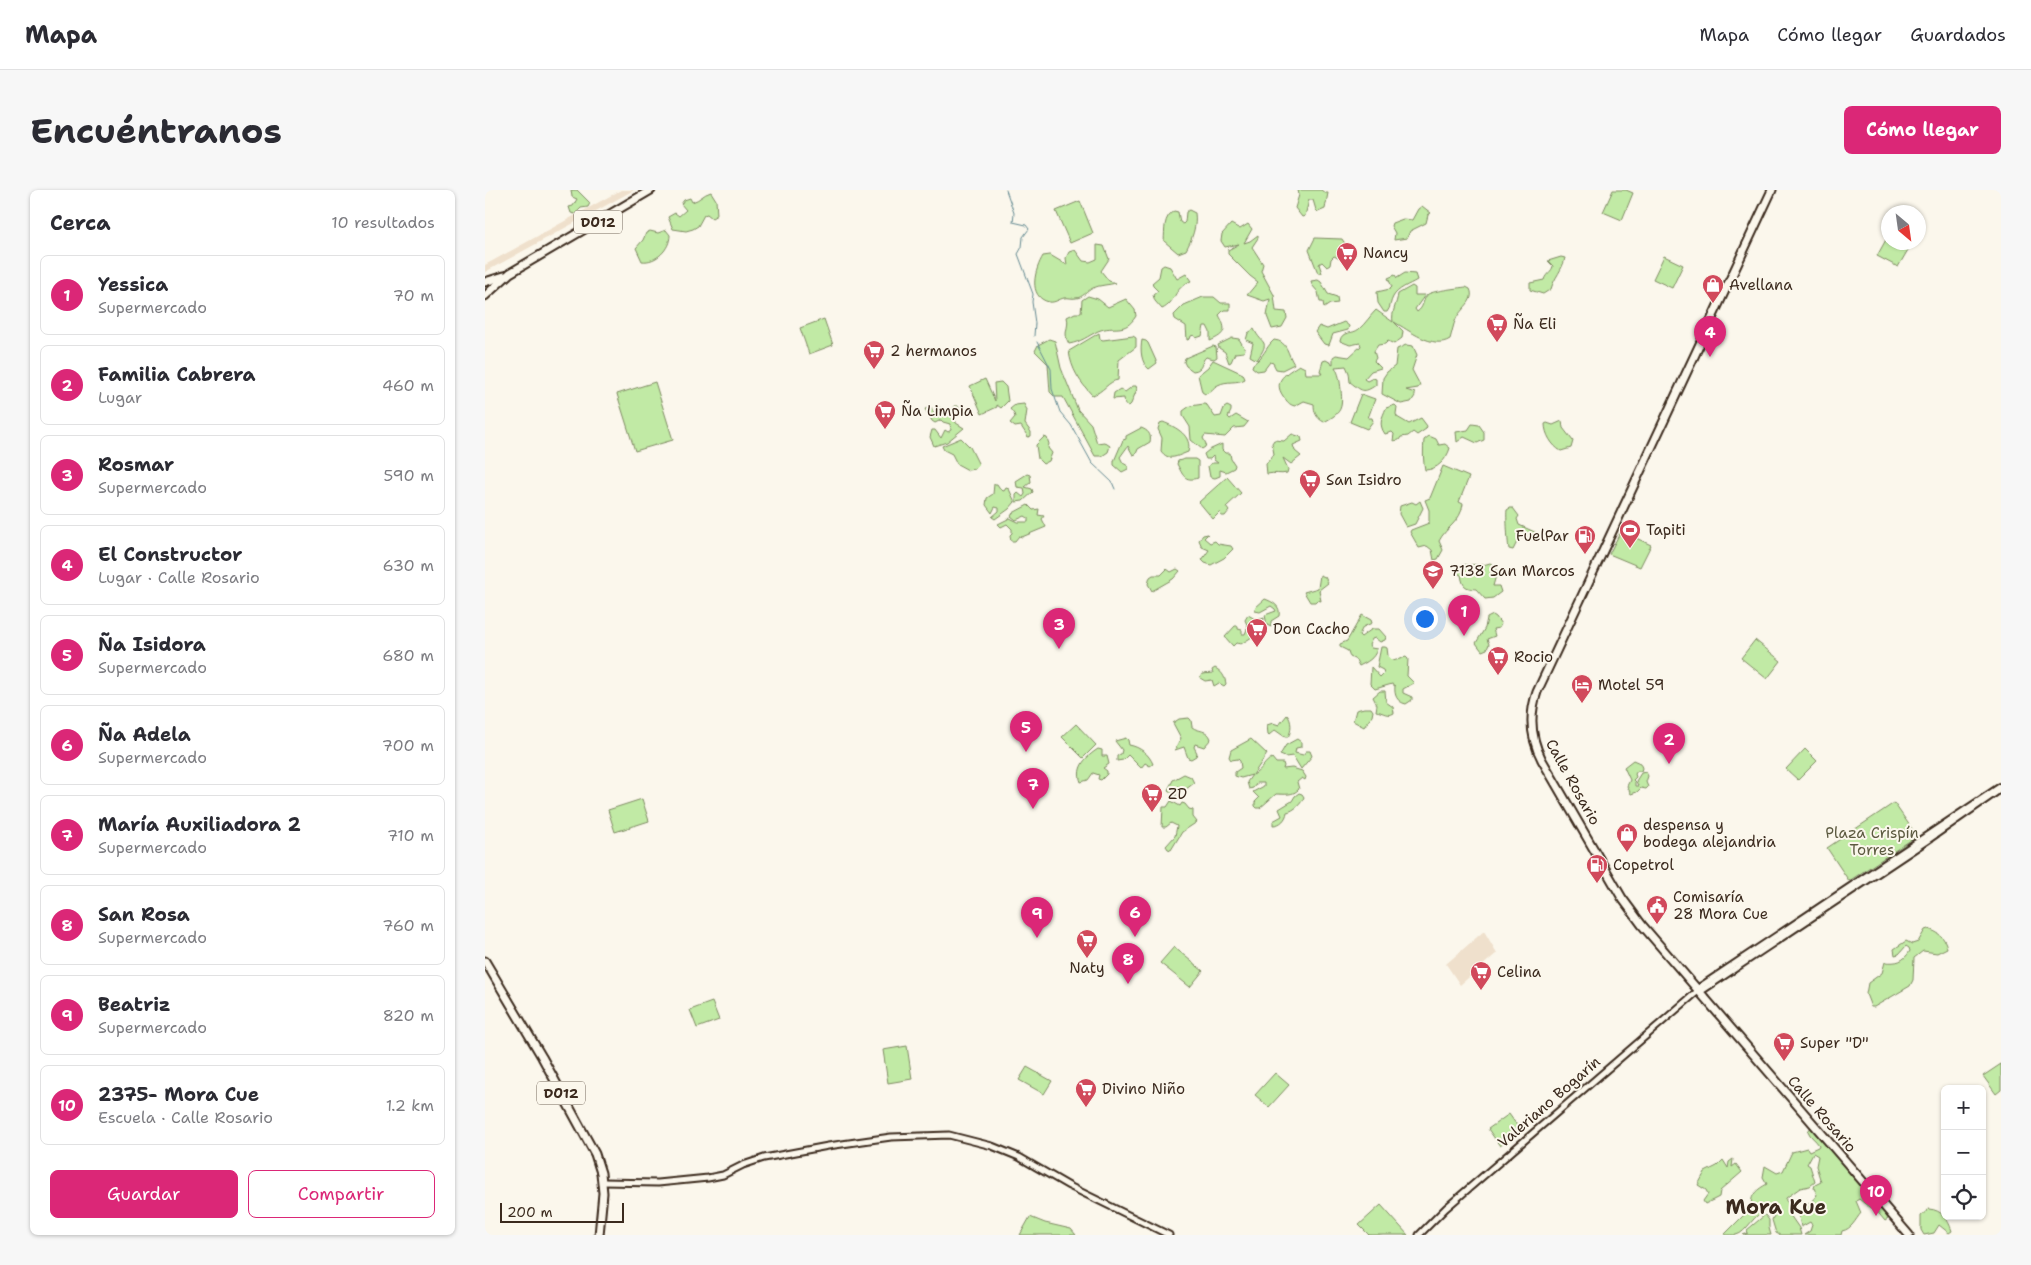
<!DOCTYPE html>
<html lang="es">
<head>
<meta charset="utf-8">
<style>
	body { margin:0; font-family:"Shantell Sans",sans-serif; background:#f7f7f7; color:#2b2b33 }
	.controls { position:absolute; right:15px; bottom:15px; display:grid; overflow:hidden; border-radius:8px; box-shadow:0 1px 4px #0004 }
	.controls button { width:45px; height:45px; display:grid; place-items:center; padding:0; border:0; border-bottom:1px solid #e1e1e2; background:#fff; color:#2b2b33; font:25px sans-serif }
	.compass { position:absolute; left:1396px; top:15px; width:45px; height:45px; border-radius:50%; background:#fff; box-shadow:0 1px 4px #0004; rotate:151deg }
	.scale { position:absolute; left:15px; bottom:12px; width:124px; box-sizing:border-box; padding-left:5px; border:2px solid #3b2a1e; border-top:0; font-size:14px; line-height:18px; white-space:nowrap; color:#3b2a1e; -webkit-text-stroke:4px #fbf7ec; paint-order:stroke }
	.you { position:absolute; left:939px; top:428px; width:18px; height:18px; margin:-12px; border:4px solid #fff; border-radius:50%; background:#1a73e8; box-shadow:0 0 0 8px #1a73e833 }
	.badge { display:grid; place-items:center; width:32px; height:32px; border-radius:50%; background:#db2777; color:#fff; font-size:16px; font-weight:700 }
	.pin { position:absolute; translate:-50% -41px; filter:drop-shadow(0 1px 2px #0008) }
	.pin::after { content:''; position:absolute; top:26px; width:18px; height:15px; background:inherit; clip-path:polygon(0 0,100% 0,50% 100%) }
	.list { margin:0; padding:0; list-style:none }
	h2 { display:flex; justify-content:space-between; align-items:center; height:65px; margin:0; padding:0 20px; font-size:21px }
	h2 small { font-size:16px; font-weight:400; color:#7c7c81 }
	.list li { display:grid; grid-template-columns:32px 1fr auto; gap:15px; align-items:center; box-sizing:border-box; height:80px; margin:0 10px 10px; padding:0 10px; border:1px solid #e1e1e2; border-radius:8px }
	.list b { display:block; font-size:19px; white-space:nowrap }
	.list p { margin:0; font-size:16px; white-space:nowrap; color:#7c7c81 }
	.list em { font-size:16px; font-style:normal; color:#7c7c81 }
	.actions { display:flex; gap:10px; padding:15px 20px }
	.actions a { flex:1; padding:11px 0; border:1px solid #db2777; border-radius:8px; text-align:center; font-size:18px; color:#db2777 }
	.actions .main { background:#db2777; color:#fff }
	.icon { flex:none; width:28px; height:28px; fill:none; stroke:currentColor; stroke-width:2; stroke-linecap:round; stroke-linejoin:round }
	.map { position:relative; flex:none; width:1516px; height:1045px; overflow:hidden; border-radius:8px }
	header { display:flex; align-items:center; gap:30px; box-sizing:border-box; height:70px; padding:0 25px; background:#fff; border-bottom:1px solid #e1e1e2 }
	header strong { font-size:24px }
	nav { display:flex; gap:28px; margin-inline-start:auto; font-size:18px }
	.intro { display:flex; align-items:center; justify-content:space-between; box-sizing:border-box; height:120px; padding:0 30px }
	h1 { margin:0; font-size:35px }
	.button { padding:12px 22px; border-radius:8px; background:#db2777; color:#fff; font-size:18px; font-weight:700 }
	main { display:flex; gap:30px; padding:0 30px }
	aside { flex:1; background:#fff; border-radius:8px; box-shadow:0 1px 4px #0004 }
	.map>svg:first-child { display:block }
</style>
</head>
<body>
<header>
<strong>Mapa</strong>
<nav><a>Mapa</a><a>Cómo llegar</a><a>Guardados</a></nav>
</header>
<div class="intro"><h1>Encuéntranos</h1><a class="button">Cómo llegar</a></div>
<main>
<aside>
<h2>Cerca<small>10 resultados</small></h2>
<ul class="list">
<li><span class="badge">1</span><div><b>Yessica</b><p>Supermercado</p></div><em>70 m</em></li>
<li><span class="badge">2</span><div><b>Familia Cabrera</b><p>Lugar</p></div><em>460 m</em></li>
<li><span class="badge">3</span><div><b>Rosmar</b><p>Supermercado</p></div><em>590 m</em></li>
<li><span class="badge">4</span><div><b>El Constructor</b><p>Lugar · Calle Rosario</p></div><em>630 m</em></li>
<li><span class="badge">5</span><div><b>Ña Isidora</b><p>Supermercado</p></div><em>680 m</em></li>
<li><span class="badge">6</span><div><b>Ña Adela</b><p>Supermercado</p></div><em>700 m</em></li>
<li><span class="badge">7</span><div><b>María Auxiliadora 2</b><p>Supermercado</p></div><em>710 m</em></li>
<li><span class="badge">8</span><div><b>San Rosa</b><p>Supermercado</p></div><em>760 m</em></li>
<li><span class="badge">9</span><div><b>Beatriz</b><p>Supermercado</p></div><em>820 m</em></li>
<li><span class="badge">10</span><div><b>2375- Mora Cue</b><p>Escuela · Calle Rosario</p></div><em>1.2 km</em></li>
</ul>
<div class="actions"><a class="main">Guardar</a><a>Compartir</a></div>
</aside>
<div class="map">
<svg width="1516" height="1045" viewBox="0 0 1516 1045">
	<rect width="100%" height="100%" fill="#fbf7ec"/>
	<filter id="ink" filterUnits="userSpaceOnUse"><feTurbulence type="fractalNoise" baseFrequency=".02" numOctaves="2"/><feDisplacementMap in="SourceGraphic" scale="10" xChannelSelector="R" yChannelSelector="G"/><feConvolveMatrix kernelMatrix="1 2 1 2 8 2 1 2 1" color-interpolation-filters="sRGB"/></filter>
	<g filter="url(#ink)">
		<g fill="#efe0cc">
			<polygon points="136,0 149,0 0,82 0,75"/>
			<polygon points="999,741 1012,763 975,795 961,774"/>
		</g>
		<g fill="#c1eaa5" stroke="#7e8a62">
			<polygon points="86,0 92,0 105,13 103,17 96,18 90,24 86,23 84,17 88,16 92,9 87,7"/>
			<polygon points="813,0 836,0 840,3 843,3 840,19 833,22 831,20 828,10 824,10 820,26 817,27 810,18 814,5"/>
			<polygon points="1128,0 1141,0 1148,3 1137,30 1118,22"/>
			<path d="M226 2 231 10 232 25 227 28 222 24 219 25 213 36 208 39 201 41 188 39 183 27 190 23 194 26 201 20 196 14 199 10 205 8 207 12C215 10 218 4 226 2Z"/>
			<polygon points="595,11 608,43 585,53 571,21"/>
			<polygon points="937,16 946,23 943,25 941,33 925,41 922,48 909,50 910,43 906,36 907,33 918,29 927,30 933,19"/>
			<path d="M704 20 710 23C712 36 707 49 701 60L693 63 679 51C680 40 678 27 689 21L693 22 695 32 698 34 700 32 701 22Z"/>
			<polygon points="746,34 755,39 763,34 767,39 759,53 765,51 773,45 773,48 767,57 778,74 776,81 789,105 791,121 801,122 802,128 797,137 787,139 782,126 785,109 779,111 762,105 773,92 765,86 743,64 743,60 754,54 740,57 736,51 737,44"/>
			<path d="M181 40 185 45C185 59 171 73 157 71L151 58 158 50 161 43 165 41 173 43Z"/>
			<polygon points="1403,46 1404,52 1427,53 1413,77 1392,66"/>
			<polygon points="830,48 857,49 866,63 855,69 849,66 846,69 845,75 842,77 837,72 834,74 837,83 833,83 824,60"/>
			<path d="M612 55 619 56 624 69 616 81 624 91 631 93C624 95 614 95 608 98 602 101 597 108 591 108 587 109 583 107 579 108 574 109 570 113 564 112 542 107 550 79 558 66L565 65 582 75 581 68 584 62 590 60 598 71 605 72 612 69Z"/>
			<polygon points="1179,66 1198,75 1187,98 1168,89"/>
			<path d="M1076 67 1080 68C1078 79 1069 88 1066 99L1058 104 1045 100V93L1059 90C1061 83 1067 82 1068 76L1063 71Z"/>
			<path d="M679 75 685 77 692 89 701 84 706 91C688 98 691 113 677 119L670 111 668 105 673 101 668 96 667 93 674 87 676 77Z"/>
			<path d="M920 83 930 84 932 90C924 95 913 98 908 107 905 112 906 117 902 122H899L893 113 892 102 905 99 907 97 903 88 910 85 912 88Z"/>
			<polygon points="833,90 836,92 843,104 852,107 853,113 845,114 839,118 838,112 835,112 833,102 827,95 826,91"/>
			<path d="M927 96 930 98V105H940L930 119 932 122C939 117 937 112 942 105 945 101 973 98 981 97L985 99C991 111 975 119 971 129 968 135 967 143 965 149 948 160 924 140 909 132L918 141 917 148 909 154 903 151 900 154 893 155 889 161 891 168 889 171 896 178 886 181 879 189 882 191 888 188 891 189V195C878 204 877 201 865 192L864 183 861 176 850 177C854 184 855 190 856 200 858 219 856 223 839 232 831 228 829 222 829 214L819 211 810 216C804 215 802 211 798 206 787 190 802 183 814 175L820 178 821 184H837L835 181 838 171 841 170 848 174V167L851 165 864 167 876 156 875 153 865 155 855 151C857 140 867 145 874 139 880 134 885 126 891 120L908 132C906 122 912 114 913 104Z"/>
			<path d="M603 106 613 109 623 117 641 109 650 120 651 126C639 145 630 134 613 141 603 146 596 152 584 154 577 142 585 138 582 127L590 123H596L597 110Z"/>
			<path d="M718 107H729L736 113H745V120H739L734 125C742 140 741 144 725 151V142L722 136H719L717 146 711 148 709 145 706 146 705 149 702 150 701 136 690 129 689 125 699 115Z"/>
			<polygon points="339,129 348,155 324,164 315,138"/>
			<polygon points="859,132 864,136 863,140 848,144 844,155 839,154 830,142 834,136 842,139"/>
			<path d="M769 139C777 156 786 149 772 170L765 166 768 153 761 150 763 143Z"/>
			<path d="M614 143 615 149 618 150 648 146 651 148V157L634 170 633 190C623 191 618 203 607 205 595 192 586 179 584 161Z"/>
			<polygon points="747,148 754,149 760,159 759,162 750,163 746,172 744,173 740,162 734,158 733,155"/>
			<polygon points="564,149 570,151 576,178 593,220 606,234 612,253 619,252 625,256 623,262 617,266 610,266 578,207 570,207 565,202 563,174 550,161 553,155"/>
			<path d="M657 150 661 151 663 153 672 173 664 179C656 173 655 160 657 150Z"/>
			<path d="M789 150C803 151 802 164 809 174L797 180 791 179 788 173 785 172 779 180 772 181 767 177 768 174C779 167 780 158 789 150Z"/>
			<polygon points="921,155 928,156 932,165 927,180 935,195 933,198 921,200 930,203 930,206 926,212 916,214 897,204 898,188 902,182 910,176 912,159"/>
			<path d="M728 156 731 157 732 167 729 169 721 167C715 172 719 180 708 181L701 176 699 172 700 168Z"/>
			<path d="M728 170 758 184 760 189C752 194 742 190 733 195 727 198 727 202 720 204L717 202 713 185 723 177Z"/>
			<polygon points="500,189 510,211 509,193 516,192 521,197 523,211 516,218 512,215 512,217 497,224 485,196"/>
			<polygon points="170,192 188,250 150,261 132,204"/>
			<polygon points="648,196 651,196 652,199 646,214 644,216 640,215 639,208 628,209 629,203 635,199 640,202"/>
			<polygon points="876,204 890,209 883,228 887,228 888,231 882,239 865,232"/>
			<polygon points="539,214 542,220 540,234 546,242 546,246 543,247 536,236 530,237 525,233 530,227 529,224 525,219 530,215"/>
			<polygon points="719,214 722,215 730,227 736,226 739,218 742,216 746,218 746,221 743,227 745,229 751,225 763,232 759,237 749,238 740,247 720,245 718,248 721,254 720,257 717,259 706,250 705,237 698,226 698,221 705,216"/>
			<path d="M910 215 912 217 911 224 912 227 924 234 936 228 942 236 941 239 932 245 928 242 923 246 916 247 914 250 908 251 909 244 907 242 900 244C893 234 897 228 901 218Z"/>
			<polygon points="470,216 473,216 475,219 470,226 471,233 479,238 462,252 449,256 445,247 447,240 450,240 456,248 460,240 463,242 466,240 465,234 458,232 456,230 450,233 447,231 440,219 446,217 450,226 453,226 454,217 463,222 466,222"/>
			<path d="M1077 231 1078 238 1088 251 1086 258 1076 261C1067 256 1060 244 1060 234L1062 233 1068 235Z"/>
			<path d="M678 232C691 237 708 246 703 262 692 266 684 272 676 261L677 248 673 239 675 233Z"/>
			<polygon points="987,234 994,235 999,242 999,250 992,253 979,247 972,252 971,242 983,240"/>
			<path d="M656 238C662 240 667 244 665 252L653 259 651 264 648 265 643 256 635 267 638 273 643 276V279L637 282 629 275V271L638 250 641 249V246Z"/>
			<path d="M807 244 816 247 817 251 808 255 810 261 816 266 806 274 798 268 803 279 802 283C795 285 790 282 782 284L781 274 789 264 787 253 789 250 799 251Z"/>
			<path d="M944 246 951 249 954 255 960 254 965 258C962 269 952 280 940 280 938 271 938 259 939 250Z"/>
			<polygon points="559,247 562,248 564,254 563,258 567,263 564,271 558,274 553,269 551,255"/>
			<polygon points="476,248 485,257 494,275 490,279 483,280 472,274 467,264 459,260 457,256"/>
			<polygon points="737,254 737,260 740,263 745,263 746,269 750,275 749,278 741,282 735,280 735,286 730,288 725,287 723,276 727,273 733,273 729,270 728,266 725,269 721,269 719,264 724,260"/>
			<path d="M700 269H710L713 271V288C699 292 698 285 692 274L693 271Z"/>
			<path d="M958 276 984 287 974 312 978 314C976 332 961 337 954 351L958 360 953 369 949 370 947 360 942 356 934 358 925 342 926 340 944 333V320L940 310 945 308Z"/>
			<polygon points="542,284 545,285 546,292 540,297 547,299 548,302 538,311 531,312 531,305 533,303 538,307 540,304 539,298 532,297 531,291"/>
			<polygon points="742,287 756,303 741,317 744,321 740,326 736,326 735,322 728,329 714,312"/>
			<polygon points="509,294 512,294 516,300 519,301 521,298 524,299 530,312 524,319 510,329 507,327 514,321 514,318 510,317 507,323 501,315 502,308 508,304"/>
			<polygon points="935,311 938,318 930,334 921,337 914,324 915,316 927,312 931,314"/>
			<polygon points="543,315 548,320 554,319 553,325 559,326 557,329 561,337 537,347 534,346 530,351 526,351 525,345 527,343 527,339 522,334 516,337 513,334 525,328 533,332 543,332 543,328 540,326 531,330 526,326 528,323"/>
			<path d="M1025 318H1028L1034 326 1032 329 1034 335 1052 343 1050 347 1034 348 1028 360 1024 359C1023 356 1021 324 1022 320Z"/>
			<polygon points="1136,341 1166,355 1155,377 1124,364"/>
			<polygon points="723,344 719,348 725,353 730,351 733,354 746,356 748,359 739,368 726,375 720,373 717,370 724,360 717,357 714,350 718,345"/>
			<path d="M1005 373 1011 376 1012 382 1008 396H1014L1016 402 1008 408 1000 409 991 399C980 398 978 397 976 385L972 383 969 379C980 370 993 378 1005 373Z"/>
			<polygon points="682,379 686,382 692,379 695,381 688,389 667,401 663,394 665,387 668,385 676,385"/>
			<polygon points="835,385 840,387 843,393 834,400 836,411 832,410 830,412 825,412 819,402 833,398"/>
			<path d="M780 409C788 412 796 416 794 426L786 431V437L782 435 780 425 791 421 790 419 786 416 775 422 770 421V418Z"/>
			<polygon points="763,425 772,430 779,428 776,443 780,448 775,451 763,437 760,430"/>
			<path d="M877 425 886 430 887 433 878 437 874 445 876 447 887 439H894L901 447 900 450 895 452 890 448 887 449 884 455 886 458 892 459C889 469 882 472 874 476L871 470 865 467 863 461 855 457V454L862 451Z"/>
			<polygon points="1008,425 1011,427 1016,434 1014,438 1008,439 1010,446 1002,449 1004,454 1002,459 997,461 991,453 1000,438 1002,428"/>
			<polygon points="750,436 753,436 753,439 757,440 757,444 760,444 762,439 768,443 767,447 756,454 751,453 748,456 740,447"/>
			<polygon points="1270,450 1296,471 1282,489 1256,468"/>
			<path d="M900 457 902 458 903 466 908 471 921 467 923 469 922 486 929 493 918 499V503L927 507V510L921 514C912 512 909 505 910 496L907 494 890 499 885 494 886 477 895 487 899 483 898 480 892 477 896 457Z"/>
			<path d="M730 478C736 481 740 486 741 494L739 496 734 493 729 496 727 490 720 491 715 488 717 484 728 483 727 480Z"/>
			<path d="M895 501H900L901 512 908 517 909 523C903 527 898 522 891 521L892 515 888 507Z"/>
			<polygon points="879,518 886,518 888,521 887,526 879,537 868,531 871,520"/>
			<path d="M802 525C807 530 807 541 803 547H800L790 540 784 545 783 544 782 535 788 533 794 535Z"/>
			<path d="M704 528 706 530 707 537C713 542 723 539 726 549L719 557 710 554 709 557 712 563 711 566 706 569 703 568 699 557 690 560 696 548 688 533 694 529Z"/>
			<polygon points="591,534 611,555 598,568 577,547"/>
			<path d="M641 548 643 550 644 555C655 557 664 564 668 574L665 576 660 573 656 578 643 565 638 570 632 571V566L636 564 637 560 630 551Z"/>
			<path d="M766 549 782 564 768 585C777 580 780 571 787 568L791 573H798L799 576 798 579 807 578 817 581 821 587 820 590 817 588 812 592 814 599C808 606 799 604 791 604L775 618H772L770 616V612L774 608 768 602 779 596V593H772L768 598 764 599 762 592 767 585 756 588 750 586V582L756 578 755 571 753 569 746 570 744 567 746 560Z"/>
			<polygon points="812,549 816,552 816,557 811,558 810,563 818,565 821,561 825,561 827,566 816,579 808,566 800,567 795,565 801,555"/>
			<path d="M613 559 617 560V566H622L624 574 618 578 622 581V584L616 590 613 589 614 585 608 583 603 590 596 592C590 577 602 566 613 559Z"/>
			<polygon points="1320,559 1332,571 1313,590 1301,579"/>
			<polygon points="1148,570 1155,573 1157,578 1156,581 1152,581 1150,584 1151,587 1148,590 1150,592 1150,596 1153,596 1151,591 1156,583 1161,582 1163,586 1161,592 1163,597 1161,599 1156,598 1152,602 1146,604 1142,596 1145,590 1139,577"/>
			<polygon points="699,584 706,587 709,593 700,600 694,596 691,599 691,606 683,600 688,590"/>
			<path d="M814 603 817 604 819 607C817 613 809 621 802 622 801 629 796 635 788 635V631L797 626 794 619 807 611 810 606Z"/>
			<polygon points="157,609 164,631 130,642 123,620"/>
			<polygon points="686,611 695,616 697,613 700,614 704,619 708,620 708,627 712,632 697,642 686,660 683,659 681,656 690,646 692,636 686,633 681,637 677,637 678,617 682,617"/>
			<polygon points="1409,613 1432,646 1364,691 1342,658"/>
			<path d="M1443 739C1453 742 1460 747 1462 758L1452 763 1438 761 1429 768 1428 790 1425 796 1389 817H1386L1381 804 1383 793 1397 783 1400 772C1412 773 1418 772 1425 761L1424 758 1421 756 1414 764 1410 765 1409 759 1421 751 1427 754 1433 752 1440 740Z"/>
			<polygon points="689,757 718,781 705,797 675,773"/>
			<polygon points="227,812 234,830 212,838 205,820"/>
			<polygon points="422,856 427,889 403,893 398,860"/>
			<polygon points="1516,874 1516,900 1511,904 1498,886"/>
			<polygon points="542,877 567,891 559,904 534,890"/>
			<polygon points="790,883 804,895 784,917 770,905"/>
			<polygon points="1024,924 1036,941 1015,956 1003,939"/>
			<path d="M1327 936 1393 1012 1403 1029 1400 1031 1390 1019 1384 1017 1374 1009 1371 1011 1376 1023C1370 1030 1367 1039 1357 1041L1356 1045H1319L1325 1041 1327 1035 1325 1032 1316 1037 1314 1027 1320 1016 1325 1013 1332 1005 1329 998 1330 995 1336 992 1331 976 1333 966 1328 963 1322 974 1325 976 1330 992 1325 996 1315 998 1301 1008V1011L1310 1016 1305 1025 1314 1038 1316 1045H1295L1291 1043 1287 1030 1290 1023 1285 1018C1268 1023 1262 1043 1251 1045 1248 1045 1243 1045 1239 1045L1267 1017C1264 1005 1273 999 1282 994L1278 987 1280 976 1292 983 1298 981 1307 962 1322 958 1324 961 1333 957 1334 955C1330 949 1325 947 1323 941Z"/>
			<polygon points="1248,969 1247,977 1251,974 1257,982 1235,1001 1234,1007 1220,1014 1218,1011 1223,1004 1221,1000 1213,995 1220,982 1232,976 1238,970 1243,978 1244,972"/>
			<polygon points="896,1015 923,1045 884,1045 874,1035"/>
			<path d="M1444 1019C1457 1020 1463 1029 1467 1041L1464 1043 1454 1035 1449 1043 1439 1045 1436 1040V1026Z"/>
			<polygon points="1280,1025 1284,1030 1284,1038 1286,1045 1258,1045 1263,1043 1262,1040"/>
			<polygon points="545,1027 560,1033 586,1039 591,1045 535,1045"/>
		</g>
		<g fill="none" stroke-linecap="round" stroke-linejoin="round">
			<g stroke="#638991" stroke-width="1">
				<polyline points="521,0 529,23 528,32 541,35 544,39 538,47 537,57 533,64 548,104 547,112 550,133 549,146"/>
				<polyline points="29,85 41,79"/>
				<polyline points="552,152 566,179 567,199 575,222 586,235 607,273 627,292 630,299"/>
			</g>
			<g stroke="#3b2a1e" stroke-width="9">
				<g id="minor">
					<polyline points="1213,801 1218,800 1443,650 1516,599"/>
					<polyline points="118,992 173,993 223,988 238,985 258,975 279,968 343,956 406,947 464,945 507,956 534,967 584,996 684,1045"/>
					<polyline points="934,1045 961,1018 1213,801 1216,796 1516,596"/>
				</g>
			</g>
			<g stroke="#3b2a1e" stroke-width="11">
				<g id="major">
					<path d="M1287 0 1052 502C1044 525 1046 549 1057 570L1137 708 1157 735 1424 1045"/>
					<polyline points="0,92 19,86"/>
					<polyline points="0,106 25,83 166,0"/>
					<polyline points="0,771 57,867 110,964 116,983 118,1003 114,1045"/>
				</g>
			</g>
			<use href="#minor" stroke="#fbf7ec" stroke-width="5"/>
			<use href="#major" stroke="#fbf7ec" stroke-width="7"/>
		</g>
	</g>
	<defs>
		<g id="supermarket-pin" transform="scale(1.125)"><path d="M0 17L-7.5 6A9.5 9.5 0 1 1 7.5 6Z" fill="#d1495b" stroke="#fbf7ec"/><path d="M-6-5.5h2.5l.6 2H6L4.5 2H-2.5L-4.4-4H-6ZM-1.5 3.2a1.3 1.3 0 1 0 .1 0ZM3 3.2a1.3 1.3 0 1 0 .1 0Z" fill="#fff"/></g>
		<g id="shop-pin" transform="scale(1.125)"><path d="M0 17L-7.5 6A9.5 9.5 0 1 1 7.5 6Z" fill="#d1495b" stroke="#fbf7ec"/><path d="M-5-2.5h2.3a2.7 3.5 0 0 1 5.4 0H5L5.5 6h-11ZM-1.5-2.5h3a1.5 2.3 0 0 0-3 0Z" fill="#fff"/></g>
		<g id="stadium-pin" transform="scale(1.125)"><path d="M0 17L-7.5 6A9.5 9.5 0 1 1 7.5 6Z" fill="#d1495b" stroke="#fbf7ec"/><path d="M0-5a6.5 5 0 1 0 0 10a6.5 5 0 1 0 0-10ZM-3.5-1.8h7v3.6h-7Z" fill="#fff"/></g>
		<g id="fuel-pin" transform="scale(1.125)"><path d="M0 17L-7.5 6A9.5 9.5 0 1 1 7.5 6Z" fill="#d1495b" stroke="#fbf7ec"/><path d="M-5.5-6h7V0h2V4h1.3V-2.5L3-4.5l.8-.8L6-3V5H2.5V1h-1V6h-7ZM-4.2-4.7v3.2H.2V-4.7Z" fill="#fff"/></g>
		<g id="school-pin" transform="scale(1.125)"><path d="M0 17L-7.5 6A9.5 9.5 0 1 1 7.5 6Z" fill="#d1495b" stroke="#fbf7ec"/><path d="M0-5L7-2L0 1L-7-2ZM-4 1L0 2.5L4 1V4Q0 6-4 4Z" fill="#fff"/></g>
		<g id="hotel-pin" transform="scale(1.125)"><path d="M0 17L-7.5 6A9.5 9.5 0 1 1 7.5 6Z" fill="#d1495b" stroke="#fbf7ec"/><path d="M-6-4.5h1.5V1H6V5H4.5V3h-9V5H-6ZM-4 0a1.8 1.8 0 1 1 3.6 0ZM.5 0V-2.5h3Q6-2.5 6 0Z" fill="#fff"/></g>
		<g id="civic-pin" transform="scale(1.125)"><path d="M0 17L-7.5 6A9.5 9.5 0 1 1 7.5 6Z" fill="#d1495b" stroke="#fbf7ec"/><path d="M-.6-6.5H3V-4.5H.6V-3L4-1V1h2V6H-6V1h2V-1L-.6-3ZM-1.2 2.5V6h2.4V2.5Z" fill="#fff"/></g>
	</defs>
	<g fill-rule="evenodd">
		<use href="#supermarket-pin" x="862" y="63"/>
		<use href="#shop-pin" x="1228" y="95"/>
		<use href="#supermarket-pin" x="1012" y="134"/>
		<use href="#supermarket-pin" x="389" y="161"/>
		<use href="#supermarket-pin" x="400" y="221"/>
		<use href="#supermarket-pin" x="825" y="290"/>
		<use href="#stadium-pin" x="1145" y="340"/>
		<use href="#fuel-pin" x="1100" y="346"/>
		<use href="#school-pin" x="948" y="381"/>
		<use href="#supermarket-pin" x="772" y="439"/>
		<use href="#supermarket-pin" x="1013" y="467"/>
		<use href="#hotel-pin" x="1097" y="495"/>
		<use href="#supermarket-pin" x="667" y="604"/>
		<use href="#shop-pin" x="1142" y="644"/>
		<use href="#fuel-pin" x="1112" y="675"/>
		<use href="#civic-pin" x="1172" y="716"/>
		<use href="#supermarket-pin" x="602" y="750"/>
		<use href="#supermarket-pin" x="996" y="782"/>
		<use href="#supermarket-pin" x="1299" y="853"/>
		<use href="#supermarket-pin" x="601" y="899"/>
	</g>
	<g text-anchor="middle" dominant-baseline="central" stroke-width="4" stroke-linejoin="round" paint-order="stroke">
		<g fill="#fbf7ec" stroke="#75685c" stroke-width="1">
			<rect x="89" y="20.5" width="48" height="23" rx="4"/>
			<rect x="52" y="891.5" width="48" height="23" rx="4"/>
		</g>
		<g font-size="14" font-weight="bold" fill="#3b2a1e">
			<text x="113" y="32">D012</text>
			<text x="76" y="903">D012</text>
		</g>
		<g font-size="15" fill="#3b2a1e" stroke="#fbf7ec" text-anchor="start">
			<text x="878" y="63">Nancy</text>
			<text x="1244" y="95">Avellana</text>
			<text x="1028" y="134">Ña Eli</text>
			<text x="405" y="161">2 hermanos</text>
			<text x="416" y="221">Ña Limpia</text>
			<text x="841" y="290">San Isidro</text>
			<text x="1161" y="340">Tapiti</text>
			<text x="1084" y="346" text-anchor="end">FuelPar</text>
			<text x="964" y="381">7138 San Marcos</text>
			<text x="788" y="439">Don Cacho</text>
			<text x="1029" y="467">Rocio</text>
			<text x="1113" y="495">Motel 59</text>
			<text x="683" y="604">ZD</text>
			<text x="1158" y="635">despensa y<tspan x="1158" dy="17">bodega alejandria</tspan></text>
			<text x="1128" y="675">Copetrol</text>
			<text x="1188" y="707">Comisaría<tspan x="1188" dy="17">28 Mora Cue</tspan></text>
			<text x="602" y="778" text-anchor="middle">Naty</text>
			<text x="1012" y="782">Celina</text>
			<text x="1315" y="853">Super "D"</text>
			<text x="617" y="899">Divino Niño</text>
		</g>
		<g font-size="15" fill="#3b2a1e" stroke="#fbf7ec">
			<text transform="translate(1088 592) rotate(61)">Calle Rosario</text>
			<text transform="translate(1064 912) rotate(-41)">Valeriano Bogarín</text>
			<text transform="translate(1337 924) rotate(49)">Calle Rosario</text>
		</g>
		<g font-size="15" fill="#5c5a40" stroke="#fbf7ec">
			<text x="1387" y="643">Plaza Crispín<tspan x="1387" dy="17">Torres</tspan></text>
		</g>
		<g font-size="20" font-weight="bold" fill="#3b2a1e" stroke="#fbf7ec">
			<text x="1291" y="1017">Mora Kue</text>
		</g>
	</g>
</svg>
<div class="controls">
<button>+</button>
<button>−</button>
<button><svg class="icon" aria-label="locate" viewBox="0 0 24 24"><circle cx="12" cy="12" r="6"/><path d="M12 2v4M12 18v4M2 12h4M18 12h4"/></svg></button>
</div>
<svg class="compass" viewBox="-18 -18 36 36"><path d="M0-13l5 13h-10z" fill="#e53935"/><path d="M0 13l5-13h-10z" fill="#7c7c81"/></svg>
<div class="scale">200 m</div>
<div class="you"></div>
<div class="pin badge" style="left:979px;top:446px">1</div>
<div class="pin badge" style="left:1184px;top:574px">2</div>
<div class="pin badge" style="left:574px;top:459px">3</div>
<div class="pin badge" style="left:1225px;top:167px">4</div>
<div class="pin badge" style="left:541px;top:562px">5</div>
<div class="pin badge" style="left:650px;top:747px">6</div>
<div class="pin badge" style="left:548px;top:619px">7</div>
<div class="pin badge" style="left:643px;top:794px">8</div>
<div class="pin badge" style="left:552px;top:748px">9</div>
<div class="pin badge" style="left:1391px;top:1026px">10</div>
</div>
</main>
</body>
</html>
